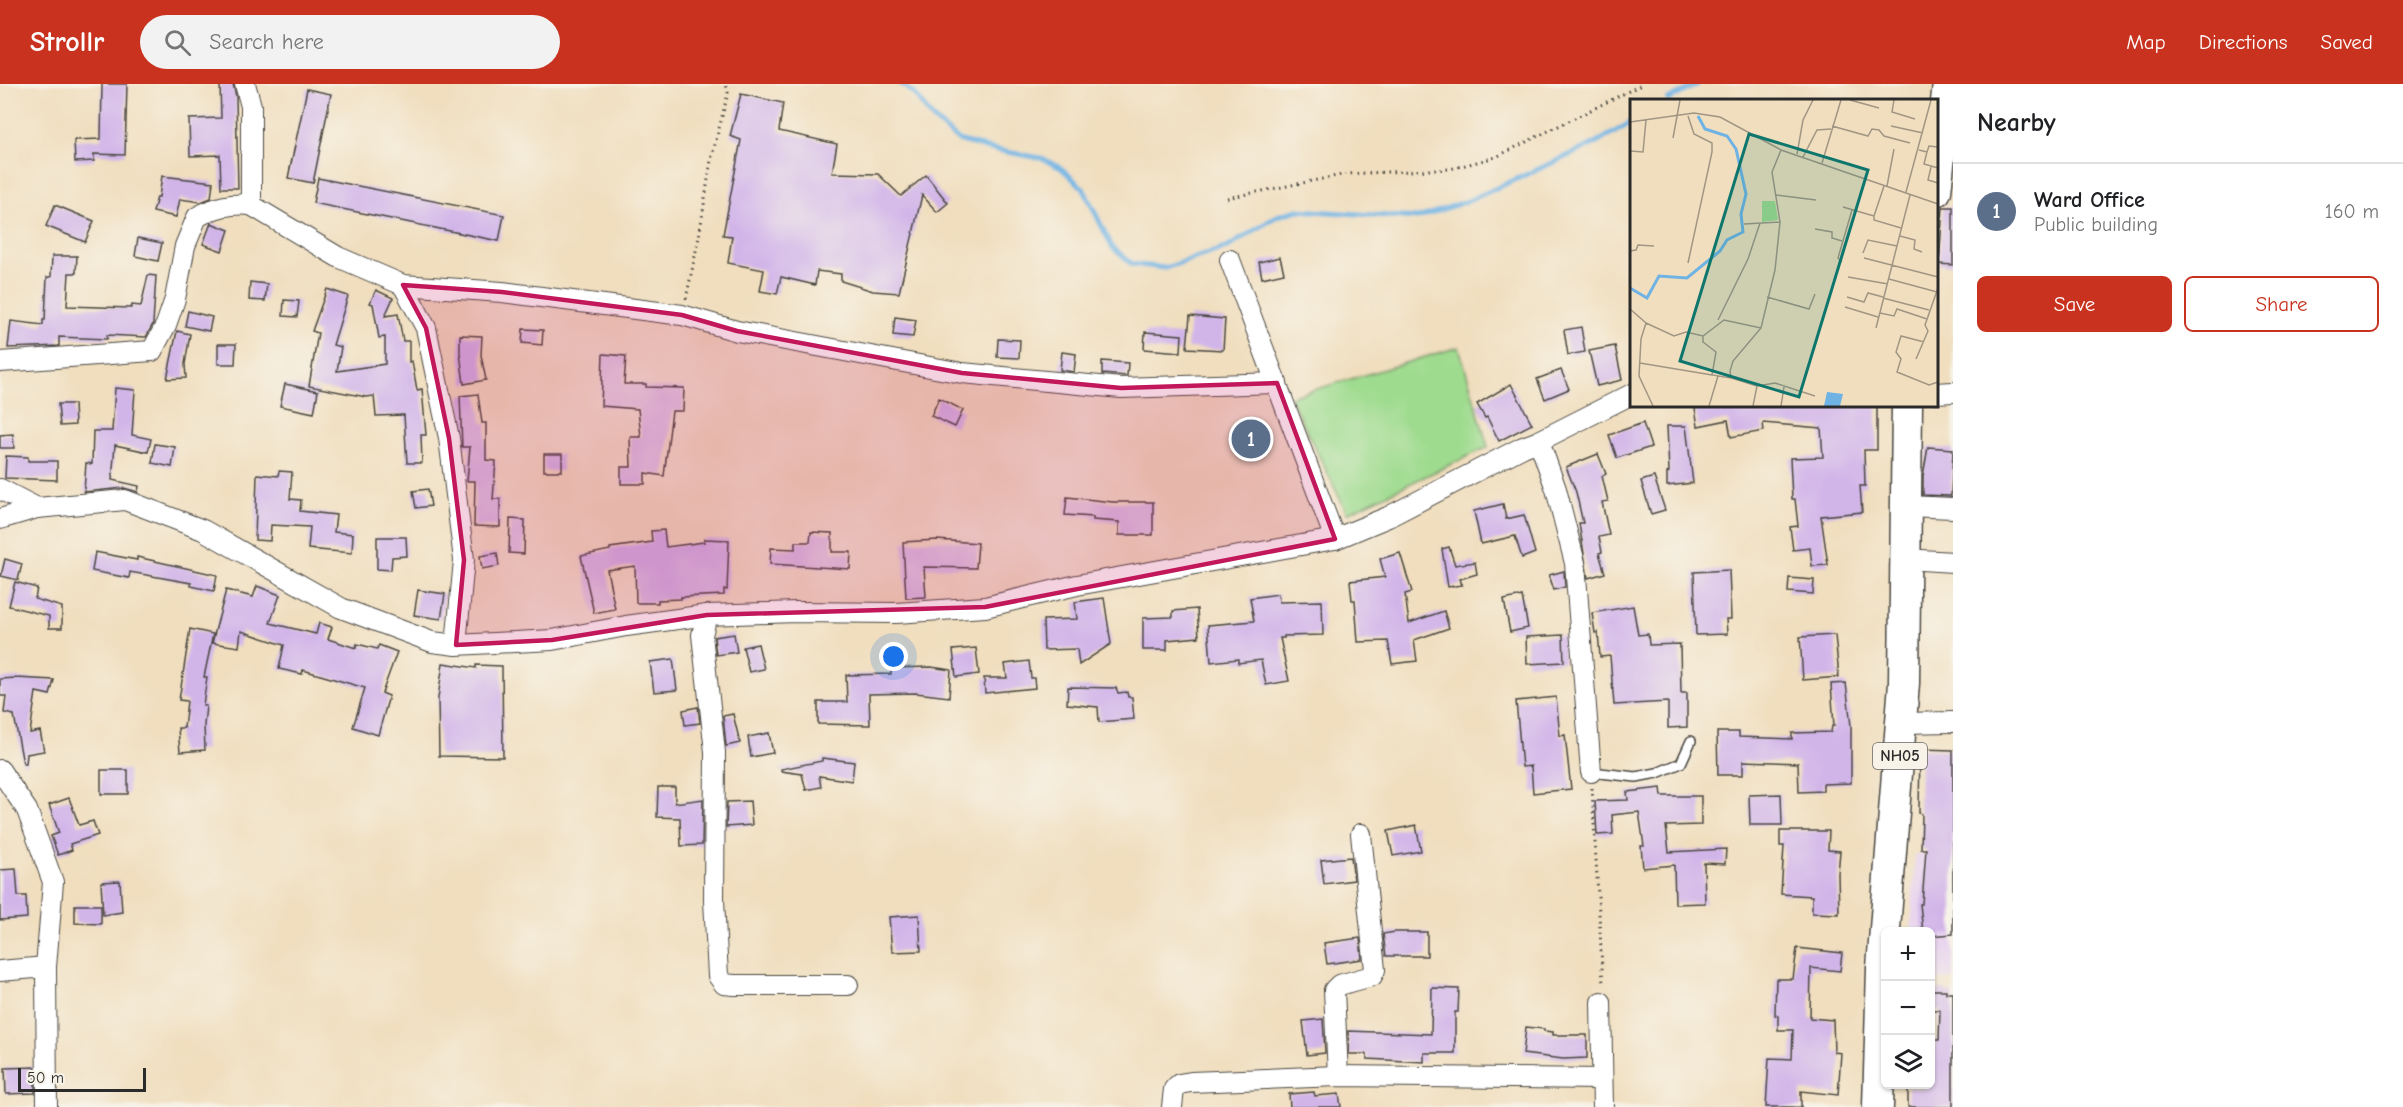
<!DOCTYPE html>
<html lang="en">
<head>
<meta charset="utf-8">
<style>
	body { margin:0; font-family:"Comic Neue",sans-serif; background:#f2f2f2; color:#202124 }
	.controls { position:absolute; right:18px; bottom:18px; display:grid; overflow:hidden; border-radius:9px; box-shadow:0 2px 4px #0004 }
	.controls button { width:54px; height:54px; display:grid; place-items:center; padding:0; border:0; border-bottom:2px solid #e0e0e0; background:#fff; color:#202124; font:30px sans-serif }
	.scale { position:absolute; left:18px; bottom:15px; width:128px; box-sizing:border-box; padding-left:6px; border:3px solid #2b2b2b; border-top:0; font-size:16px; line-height:21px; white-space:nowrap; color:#2b2b2b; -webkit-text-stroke:4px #f7f3e8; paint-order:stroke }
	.you { position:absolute; left:894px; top:573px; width:21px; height:21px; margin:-15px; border:4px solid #fff; border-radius:50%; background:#1a73e8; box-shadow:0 0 0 9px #1a73e833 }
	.badge { display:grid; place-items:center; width:39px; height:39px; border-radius:50%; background:#c8321e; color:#fff; font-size:20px; font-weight:700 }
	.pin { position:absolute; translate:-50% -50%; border:3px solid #fff; box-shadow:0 2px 6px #0006 }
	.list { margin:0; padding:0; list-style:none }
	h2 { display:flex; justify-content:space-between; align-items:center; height:78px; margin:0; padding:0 24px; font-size:26px }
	h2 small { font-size:20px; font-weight:400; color:#757577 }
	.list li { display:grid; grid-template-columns:39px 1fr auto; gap:18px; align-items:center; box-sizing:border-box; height:96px; padding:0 24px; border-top:2px solid #e0e0e0 }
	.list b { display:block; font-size:22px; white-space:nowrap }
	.list p { margin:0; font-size:20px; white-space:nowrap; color:#757577 }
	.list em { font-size:20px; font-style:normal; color:#757577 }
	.actions { display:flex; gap:12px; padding:18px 24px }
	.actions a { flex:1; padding:14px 0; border:2px solid #c8321e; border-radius:9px; text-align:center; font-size:21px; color:#c8321e }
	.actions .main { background:#c8321e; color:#fff }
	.icon { flex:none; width:33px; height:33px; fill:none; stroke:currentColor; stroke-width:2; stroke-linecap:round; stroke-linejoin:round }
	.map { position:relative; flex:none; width:1953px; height:1023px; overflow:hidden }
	header { display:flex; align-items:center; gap:36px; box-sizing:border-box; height:84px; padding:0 30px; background:#c8321e; color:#fff }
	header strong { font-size:28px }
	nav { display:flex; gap:33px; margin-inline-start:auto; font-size:21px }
	.search { width:420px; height:54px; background:#f2f2f2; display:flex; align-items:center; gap:15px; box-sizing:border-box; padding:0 21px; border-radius:33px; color:#757577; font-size:22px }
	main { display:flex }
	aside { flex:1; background:#fff }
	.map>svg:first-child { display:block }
</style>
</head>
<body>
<header>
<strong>Strollr</strong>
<div class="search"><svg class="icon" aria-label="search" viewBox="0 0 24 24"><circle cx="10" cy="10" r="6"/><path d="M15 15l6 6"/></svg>Search here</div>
<nav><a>Map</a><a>Directions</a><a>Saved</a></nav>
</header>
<main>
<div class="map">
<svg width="1953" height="1023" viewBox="0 0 1953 1023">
	<rect width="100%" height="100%" fill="#f7f3e8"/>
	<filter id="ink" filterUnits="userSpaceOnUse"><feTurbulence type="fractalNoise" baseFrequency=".0167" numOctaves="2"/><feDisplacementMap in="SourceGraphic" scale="12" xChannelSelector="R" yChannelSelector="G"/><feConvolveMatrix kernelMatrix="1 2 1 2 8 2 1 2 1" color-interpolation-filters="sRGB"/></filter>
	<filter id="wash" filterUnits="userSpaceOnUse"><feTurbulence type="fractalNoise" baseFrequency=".008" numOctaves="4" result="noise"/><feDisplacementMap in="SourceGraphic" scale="24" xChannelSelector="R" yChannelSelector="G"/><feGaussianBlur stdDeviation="1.35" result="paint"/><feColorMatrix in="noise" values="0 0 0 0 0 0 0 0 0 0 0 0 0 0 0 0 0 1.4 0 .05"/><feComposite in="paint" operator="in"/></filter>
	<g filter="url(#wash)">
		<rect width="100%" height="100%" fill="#f0debe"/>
		<polygon fill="#e7d2ef" points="1953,770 1953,895 1931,896 1930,848 1911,848 1915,771"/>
		<polygon fill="#9fdb8f" stroke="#65835d" stroke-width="1.5" points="1459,263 1488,363 1347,429 1290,313"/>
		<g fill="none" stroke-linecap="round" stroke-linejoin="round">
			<g stroke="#6eb3e4" stroke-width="5">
				<polyline points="901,0 914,10 934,36 958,56 990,65 1041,74 1061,84 1083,104 1112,163 1132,180 1165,184 1228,163 1277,132 1298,126 1418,134 1470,116 1596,59 1632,38"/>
				<polyline points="1668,16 1698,0"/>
			</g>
		</g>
		<g id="blocks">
			<g fill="#d1b5e9">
				<polygon points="102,0 127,0 125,71 94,70 94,77 75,78 74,56 101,55"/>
				<polygon points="220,0 233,0 236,12 238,104 221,104 220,71 190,72 189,35 221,34"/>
				<polygon points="307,5 331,10 313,99 288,94"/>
				<polygon points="741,10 783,19 779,47 837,60 832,89 878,90 901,112 926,91 948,119 937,128 922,111 899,209 873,207 841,197 841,190 817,187 815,201 781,193 777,210 760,207 764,186 728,179 732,152 723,151 741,56 730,52"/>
				<polygon points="162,92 213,98 211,114 201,118 180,115 176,133 153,128 157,113 159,113"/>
				<polygon points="318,94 504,131 499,157 313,119"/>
				<polygon points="55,121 94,137 85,158 46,142"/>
				<polygon points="1943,123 1953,123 1953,181 1939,180"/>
				<polygon points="211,139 229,146 222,167 203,160"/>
				<polygon points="138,154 162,159 158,177 135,172"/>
				<polygon points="52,172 77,172 76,189 69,189 67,222 131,224 132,221 141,222 148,191 156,192 153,240 146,253 107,251 107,255 59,253 59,262 8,264 11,237 43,241 43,236 45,236 47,193 51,193"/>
				<polygon points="1280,173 1284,189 1262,194 1259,178"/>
				<polygon points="250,198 267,200 265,217 249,216"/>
				<polygon points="327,205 348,212 333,261 341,263 337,287 385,280 385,253 379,254 373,220 370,219 376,206 393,214 385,232 398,230 403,257 409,257 409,278 412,277 417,306 422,305 426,351 421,351 422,379 407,379 404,331 376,332 374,312 366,313 309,302 318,249 312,247"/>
				<polygon points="284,216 299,217 297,233 283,232"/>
				<polygon points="188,227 212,233 209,247 185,242"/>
				<polygon points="1190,232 1225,235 1223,266 1187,264"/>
				<polygon points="895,233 916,236 913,253 893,251"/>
				<polygon points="1581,243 1585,268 1568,271 1564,246"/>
				<polygon points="523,245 543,246 542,261 522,259"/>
				<polygon points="177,247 190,250 185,280 186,294 167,295"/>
				<polygon points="1145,248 1182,251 1181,268 1144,265"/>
				<polygon points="460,251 482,252 481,271 486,296 464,300 460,269"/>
				<polygon points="998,255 1020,256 1019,274 997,273"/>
				<polygon points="218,260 236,260 235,280 218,280"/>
				<polygon points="1615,262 1622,296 1597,302 1589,267"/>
				<polygon points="1062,268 1076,270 1074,288 1060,286"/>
				<polygon points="603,270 626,272 624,300 646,300 646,303 684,304 683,327 672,327 664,392 645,389 645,400 621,400 621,383 631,383 630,353 641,353 638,325 601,322"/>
				<polygon points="1102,277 1128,279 1127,292 1102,290"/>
				<polygon points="1561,286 1569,305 1545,315 1537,295"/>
				<polygon points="285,300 318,307 314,329 280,322"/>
				<polygon points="1511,300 1532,340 1499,357 1487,333 1485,334 1477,320"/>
				<polygon points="115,304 135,306 132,351 151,355 148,368 115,361 112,396 139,402 138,408 124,404 84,408 86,379 92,380 93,347 112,347"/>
				<polygon points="478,310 482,339 486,339 486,376 496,377 493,415 500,415 500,443 474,442 475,397 467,397 470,363 462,363 460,312"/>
				<polygon points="939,314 963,326 955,343 931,332"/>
				<polygon points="58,320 74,320 75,341 60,342"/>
				<polygon points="1710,321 1877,321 1877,366 1864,366 1865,402 1860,402 1862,428 1821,432 1828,481 1812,482 1810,464 1793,466 1790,443 1798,442 1795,415 1792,415 1790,374 1823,373 1821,344 1763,339 1764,347 1731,353 1728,336 1698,342 1695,324"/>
				<polygon points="1643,339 1651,363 1617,374 1609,351"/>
				<polygon points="1667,342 1686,342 1693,399 1667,402 1667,389 1669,388"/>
				<polygon points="13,350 14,364 0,364 0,351"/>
				<polygon points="155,360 175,363 172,383 152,379"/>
				<polygon points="1928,363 1953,365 1951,412 1923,411 1923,392"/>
				<rect x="544" y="370" width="18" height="17"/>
				<polygon points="1598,370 1606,390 1602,392 1608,417 1602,418 1609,451 1599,453 1602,468 1599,469 1605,489 1588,494 1579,439 1583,439 1576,408 1566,383"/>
				<polygon points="6,372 28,373 28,377 57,377 57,396 5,394"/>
				<polygon points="279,387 292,388 290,415 301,416 300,427 336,431 334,448 353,450 352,469 308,465 310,443 271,441 270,457 255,456 257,390 278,392"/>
				<polygon points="1654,393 1665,426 1651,430 1641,397"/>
				<polygon points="428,405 431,422 416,424 413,407"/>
				<polygon points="1067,413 1113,418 1153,418 1153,451 1119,451 1119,438 1093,436 1093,433 1065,431"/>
				<polygon points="1503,420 1506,435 1524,431 1535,469 1522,474 1515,452 1481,460 1474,427"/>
				<polygon points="510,435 525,436 524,470 509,469"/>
				<polygon points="664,446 666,463 704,458 704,455 729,456 727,506 724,505 724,511 681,513 681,515 658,516 658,519 636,519 635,482 607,486 615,525 594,529 581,472 610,466 610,464 652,458 651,447"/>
				<polygon points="811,448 832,449 832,468 851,468 850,485 770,480 771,464 795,465 795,458 810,458"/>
				<polygon points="377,453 406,453 407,472 392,473 391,486 377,485"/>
				<polygon points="937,456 978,459 976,484 924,483 926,513 906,514 903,458"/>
				<polygon points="1449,463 1455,481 1475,478 1477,490 1460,495 1462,501 1448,503 1442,465"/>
				<polygon points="95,468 137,476 137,473 217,491 214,507 191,502 191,499 130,488 129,494 92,487"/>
				<polygon points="497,469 499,482 482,485 480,472"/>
				<polygon points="1400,469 1412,508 1405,510 1409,539 1444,527 1449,544 1414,556 1417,577 1392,580 1388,557 1358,558 1355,516 1352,516 1350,497 1385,493 1380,475"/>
				<polygon points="5,475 22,480 18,496 1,492"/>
				<polygon points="1729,486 1731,535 1726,535 1727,550 1696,551 1694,488"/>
				<polygon points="1564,487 1565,503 1554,506 1549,491"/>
				<polygon points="1789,494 1814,496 1813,510 1788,508"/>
				<polygon points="15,498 37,504 35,515 62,523 62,544 49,544 49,532 9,522"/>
				<polygon points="257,502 280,511 270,539 316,550 319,539 332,543 328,555 356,564 357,560 377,565 379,561 397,568 382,609 389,612 378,651 353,643 365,604 303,586 302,590 279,585 284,561 241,547 239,563 212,559 226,506 253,513"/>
				<polygon points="418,506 445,510 441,535 414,531"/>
				<polygon points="1278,510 1279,518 1322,517 1323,551 1284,552 1284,554 1280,554 1289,597 1266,601 1261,576 1238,579 1238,575 1211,578 1208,541 1254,537 1250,514"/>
				<polygon points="1522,512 1528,544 1510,548 1504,516"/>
				<polygon points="1104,514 1111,560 1079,581 1077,565 1044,566 1043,536 1077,535 1075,518"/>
				<polygon points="1633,522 1638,551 1648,550 1649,561 1680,560 1681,609 1687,609 1687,643 1668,644 1668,618 1614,621 1610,572 1600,573 1598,548 1595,549 1592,529"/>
				<polygon points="1197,525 1199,553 1167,556 1167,566 1143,566 1143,534 1173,533 1173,527"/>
				<polygon points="190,545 213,550 204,593 207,593 203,621 206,622 204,641 205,666 180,668 178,644 184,644 187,617 179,616"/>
				<polygon points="734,550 737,568 716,571 714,553"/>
				<polygon points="1563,551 1564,578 1527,580 1526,553"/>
				<polygon points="1835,551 1839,593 1803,596 1800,553"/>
				<polygon points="758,560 764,585 749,588 743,563"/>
				<polygon points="976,564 979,590 956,593 953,566"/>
				<polygon points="673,575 677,606 654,608 650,578"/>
				<polygon points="1029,577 1031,594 1034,594 1035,604 985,609 984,594 1007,594 1005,580"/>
				<polygon points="443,579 476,584 476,581 502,582 503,673 439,672 438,614"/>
				<polygon points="931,583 951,586 949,613 916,609 869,610 870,641 818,640 818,618 847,618 846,591 891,590 891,584"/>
				<polygon points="16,594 54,596 50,611 36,608 30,649 40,647 44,667 27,670 26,680 23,680 14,631 4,629 6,612 0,612 0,595"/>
				<polygon points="1846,599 1851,642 1851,699 1823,700 1823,707 1799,708 1798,679 1743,677 1743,691 1718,691 1717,648 1739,648 1739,653 1792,655 1792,649 1831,648 1832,642 1834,642 1831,600"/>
				<polygon points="1068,603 1116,604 1118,609 1127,608 1128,613 1132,613 1134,635 1099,638 1098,623 1067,620"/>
				<polygon points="1556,613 1560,652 1565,651 1571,705 1533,709 1531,682 1522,683 1516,617"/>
				<polygon points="698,623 700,639 685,641 683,626"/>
				<polygon points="733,630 740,659 726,662 723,632"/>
				<polygon points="769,649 773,669 751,673 748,653"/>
				<polygon points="1920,665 1953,666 1953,850 1930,852 1930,848 1923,848 1920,820 1922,820 1926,765 1921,765 1922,730 1919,729"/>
				<polygon points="822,674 854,678 852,697 819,692 821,703 806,706 802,690 781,687 781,685 822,677"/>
				<rect x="101" y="686" width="27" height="24"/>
				<polygon points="658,703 675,703 675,719 703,715 702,761 681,762 680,734 657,733"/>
				<polygon points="1661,704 1662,712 1701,712 1701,741 1666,742 1669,768 1726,765 1725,780 1704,779 1705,819 1675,820 1674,781 1643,784 1641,762 1644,762 1639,728 1612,731 1613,750 1597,751 1595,717 1628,716 1627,708"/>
				<polygon points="1781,710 1782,741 1750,741 1749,711"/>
				<polygon points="69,714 79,741 93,737 98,751 70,760 72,766 58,771 51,752 59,749 49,721"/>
				<polygon points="750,717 752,741 726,743 727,718"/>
				<polygon points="1416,741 1421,767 1393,772 1388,747"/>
				<polygon points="1780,747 1829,747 1828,766 1840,767 1838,790 1839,830 1812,829 1812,812 1781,810 1784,762 1780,762"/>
				<polygon points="1351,773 1354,796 1324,800 1321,776"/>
				<polygon points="16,785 18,812 26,812 27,834 0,836 0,786"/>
				<polygon points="120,797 122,828 103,831 101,798"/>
				<polygon points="75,821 101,821 101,840 75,839"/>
				<polygon points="919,831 921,867 892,868 889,833"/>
				<polygon points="1395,848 1427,848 1427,872 1386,872 1383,850"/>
				<polygon points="1360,854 1362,875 1327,880 1324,859"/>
				<polygon points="1797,864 1842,869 1840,887 1811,884 1810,934 1833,936 1834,968 1841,969 1838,1011 1801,1007 1801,1023 1766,1023 1769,974 1792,975 1793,946 1778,946 1778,932 1775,931 1776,895 1793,895"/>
				<polygon points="1432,904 1459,905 1458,928 1455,928 1455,969 1424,969 1424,978 1367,975 1367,970 1349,970 1348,947 1431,950"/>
				<polygon points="1930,906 1946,906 1946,909 1953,909 1953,1023 1908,1023 1908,1004 1928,1004 1928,1000 1930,1000 1930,980 1934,981 1935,956 1939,956 1940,926 1930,926"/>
				<polygon points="1323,935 1325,969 1307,971 1303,937"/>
				<polygon points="1526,943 1544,945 1544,947 1553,948 1553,951 1587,951 1587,974 1563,975 1523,970"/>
				<polygon points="35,983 35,1009 6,1010 5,984"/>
				<polygon points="1314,1008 1315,1012 1339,1010 1341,1023 1290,1023 1289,1010"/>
			</g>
		</g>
	</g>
	<g filter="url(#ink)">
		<use href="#blocks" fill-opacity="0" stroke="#494641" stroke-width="1.5"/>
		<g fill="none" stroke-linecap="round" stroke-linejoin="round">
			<g stroke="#494641" stroke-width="12">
				<polyline id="lane" points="1591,688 1636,693 1657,689 1681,679 1691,657"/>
			</g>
			<g stroke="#494641" stroke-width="22">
				<g id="street">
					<polyline points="245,0 251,22 251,121 338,173 403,201 426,244 449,354 464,476 456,561"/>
					<polyline points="1230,176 1335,455"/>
					<polyline points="403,201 502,208 682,231 737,247 962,289 1121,304 1277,299"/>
					<path d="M0 278 152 267 166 241 175 215 185 162 197 133C215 123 230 119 251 121"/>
					<polyline points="1936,309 1953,308"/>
					<polyline points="1539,357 1556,405 1575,479 1591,688"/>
					<polyline points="0,405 37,424"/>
					<polyline points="1907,422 1953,424"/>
					<polyline points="0,435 37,424 125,416 203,446 341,524 432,558 456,561 552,556 626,542 707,531 796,528 896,529 985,523 1077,501 1335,455 1388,433 1523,363 1539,357 1632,310"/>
					<polyline points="1905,475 1953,478"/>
					<polyline points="707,531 702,551 715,668 714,816 718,892 724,900 734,901 848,901"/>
					<polyline points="1902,639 1953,638"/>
					<polyline points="0,686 27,726 53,798 46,883 47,1023"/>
					<polyline points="0,887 46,883"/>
					<polyline points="1601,918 1603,1023"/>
					<polyline points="1338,992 1334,906 1339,901 1372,892 1375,886 1361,750"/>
					<polyline points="1172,1023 1174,1005 1179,1000 1191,998 1338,992 1602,995"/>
				</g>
			</g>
			<g stroke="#494641" stroke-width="33">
				<g id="primary">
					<polyline points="1936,107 1948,0"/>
					<polyline points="1878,1023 1882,884 1904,599 1907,321"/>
				</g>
			</g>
			<g stroke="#494641" stroke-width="3" stroke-dasharray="1.5 4.5" stroke-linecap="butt">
				<polyline points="1227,114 1347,90 1450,85 1496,73 1643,0"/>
				<polyline points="686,215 699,153 711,76 728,9 726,0"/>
				<polyline points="1592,704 1603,901"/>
			</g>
			<use href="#lane" stroke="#fff" stroke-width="9"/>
			<use href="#street" stroke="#fff" stroke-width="20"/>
			<use href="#primary" stroke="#fff" stroke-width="30"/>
		</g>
	</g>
	<path fill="#c2185b" fill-opacity="0.2" stroke="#c2185b" stroke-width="4.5" stroke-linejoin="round" d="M403 201 502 208 682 231 737 247 962 289 1121 304 1277 299 1335 455 985 523 707 531 552 556 456 561 464 476 449 354 426 244Z"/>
	<g text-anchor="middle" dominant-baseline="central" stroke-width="4.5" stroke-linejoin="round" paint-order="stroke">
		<rect fill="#f7f3e8" stroke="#686764" stroke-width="1.5" x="1873" y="659" width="54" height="26" rx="4.5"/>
		<g font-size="16" font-weight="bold" fill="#2b2b2b">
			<text x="1900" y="672">NH05</text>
		</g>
	</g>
	<g transform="translate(1630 15)">
		<rect width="308" height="308" fill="#f0debe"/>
		<path d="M132 102H145L148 121 132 123Z" fill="#9fdb8f"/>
		<path d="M197 293 213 295 210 307H194Z" fill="#6eb3e4"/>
		<path fill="none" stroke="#6eb3e4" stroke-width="3" d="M0 189 17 199 29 177 57 179 90 152 97 141 113 133 111 115 116 95 106 50 97 37 75 30 68 17"/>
		<path fill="none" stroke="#a19683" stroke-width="1.5" d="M220 1 249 9M264 1 262 13 285 20M58 17 64 35 82 44V53L58 164M0 23 64 14 90 18 151 51 308 105M202 27 238 37 242 30 249 31 254 37 280 44M261 27 293 34M43 39 50 1M289 51 297 53 299 47 308 48M0 52 13 53 16 21M297 53 294 65 308 69M167 55 173 21 183 1M173 58 187 31 201 30M192 64 211 1M301 68 298 81 308 84M257 87 264 50M276 93 301 1M146 96 186 101M213 108 244 117 254 87M244 117V121L271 129M114 125 150 123M185 130 202 133V139L212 142M270 137 285 141 284 150 292 153M0 152 6 151 8 146 24 147M233 154 238 141 267 147M234 159 308 178M212 163 208 159 222 111M218 178 258 185M259 180 307 193M137 198 179 210 185 195M217 198 234 203 238 194 253 198M253 199 299 211M215 208 248 218M0 210 16 224 11 240 9 277 23 307M250 214 264 217 267 210 297 220M88 221 118 160 130 124M16 224 44 237 56 233 73 237 94 221 131 229M246 229 280 96M73 237V243L86 253 82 276 101 279M294 243 271 237 266 253 271 260 267 273 299 286 308 283M286 260 298 232 295 226 308 189M10 264 82 276M127 287 145 284 185 297M79 307 88 277M123 307 127 287 101 279 100 272 103 262 131 229 145 171 150 123 142 73 151 51M151 307 154 288"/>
		<path fill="#0f766e" fill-opacity="0.15" stroke="#0f766e" stroke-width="3" d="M119 35 238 71 169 298 50 262Z"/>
		<rect width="308" height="308" fill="none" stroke="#2b2b2b" stroke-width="3"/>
	</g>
</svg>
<div class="controls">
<button>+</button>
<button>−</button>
<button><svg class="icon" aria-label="layers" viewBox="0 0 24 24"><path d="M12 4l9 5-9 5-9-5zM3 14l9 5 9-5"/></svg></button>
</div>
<div class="scale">50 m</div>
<div class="you"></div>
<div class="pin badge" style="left:1251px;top:355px;background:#5c6f8a">1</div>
</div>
<aside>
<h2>Nearby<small></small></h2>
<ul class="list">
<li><span class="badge" style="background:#5c6f8a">1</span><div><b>Ward Office</b><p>Public building</p></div><em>160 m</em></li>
</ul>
<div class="actions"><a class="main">Save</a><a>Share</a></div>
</aside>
</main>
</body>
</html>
